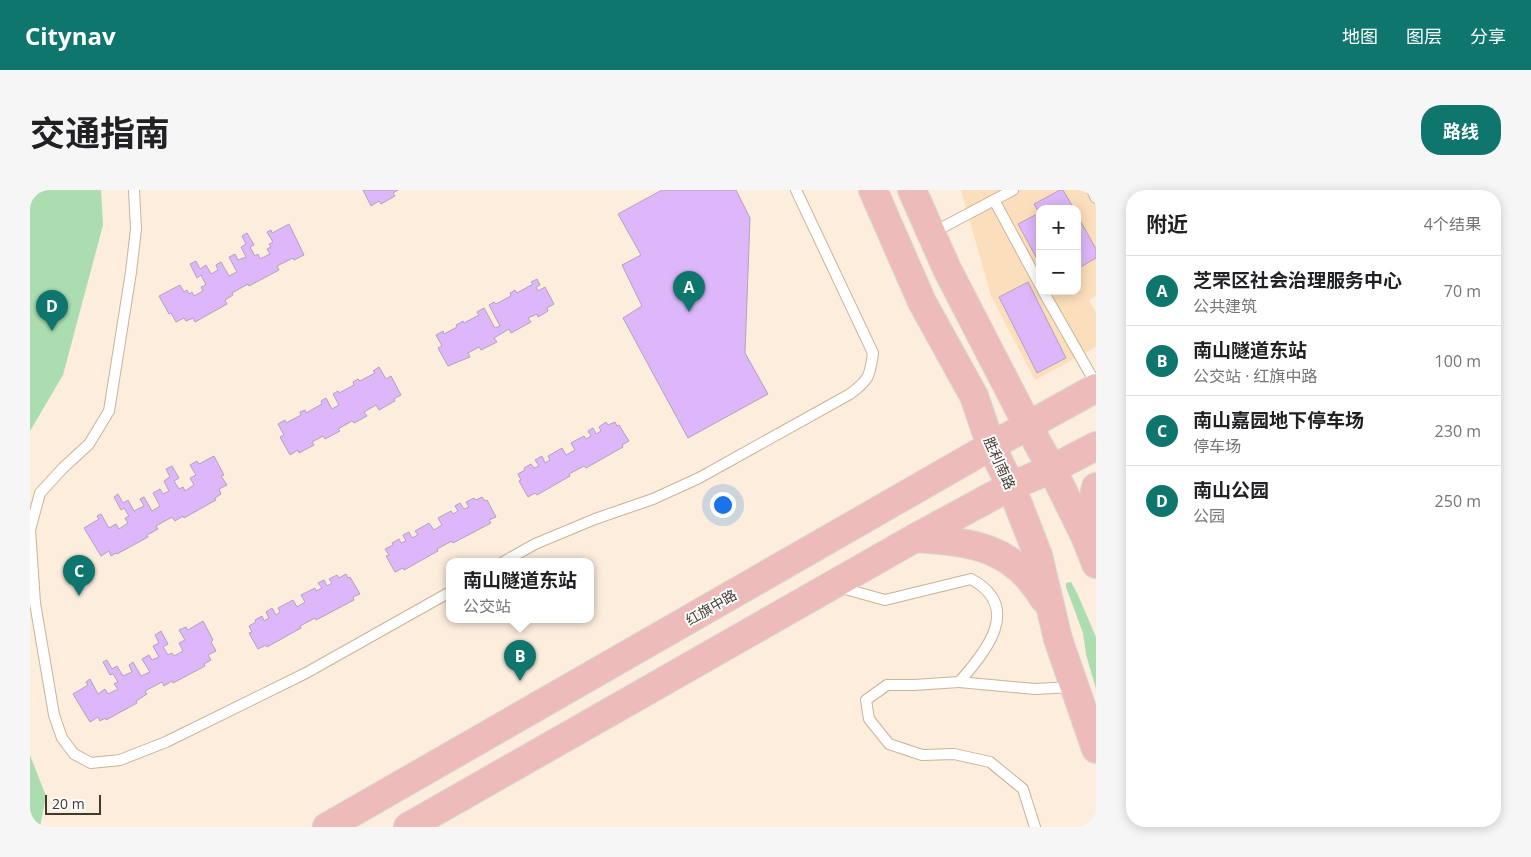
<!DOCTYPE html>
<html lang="zh">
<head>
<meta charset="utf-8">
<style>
	body { margin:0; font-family:"Open Sans","Noto Sans SC",sans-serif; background:#f6f6f6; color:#202124 }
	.controls { position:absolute; right:15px; top:15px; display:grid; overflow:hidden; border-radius:10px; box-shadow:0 2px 12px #0003 }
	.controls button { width:45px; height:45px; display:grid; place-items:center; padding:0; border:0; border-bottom:1px solid #e0e0e0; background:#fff; color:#202124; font:25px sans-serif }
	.scale { position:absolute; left:15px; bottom:12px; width:56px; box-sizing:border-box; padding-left:5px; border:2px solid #433a2e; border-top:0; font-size:14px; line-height:18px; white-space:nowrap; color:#433a2e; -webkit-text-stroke:4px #fdfdfd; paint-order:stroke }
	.you { position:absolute; left:692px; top:314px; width:18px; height:18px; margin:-12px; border:4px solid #fff; border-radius:50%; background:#1a73e8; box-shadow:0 0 0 8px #1a73e833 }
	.badge { display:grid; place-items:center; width:32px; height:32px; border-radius:50%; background:#0f766e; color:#fff; font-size:16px; font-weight:700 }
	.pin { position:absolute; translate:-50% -41px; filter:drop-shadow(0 1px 2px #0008) }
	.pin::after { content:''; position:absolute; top:26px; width:18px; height:15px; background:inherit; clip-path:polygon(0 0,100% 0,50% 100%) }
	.popup { position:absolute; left:416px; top:368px; width:148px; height:65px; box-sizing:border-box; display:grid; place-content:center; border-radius:10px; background:#fff; filter:drop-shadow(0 1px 4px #0005); font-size:16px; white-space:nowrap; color:#757577 }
	.popup b { font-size:19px; color:#202124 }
	.popup::after { content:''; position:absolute; left:50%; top:100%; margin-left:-10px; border:10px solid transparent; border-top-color:#fff }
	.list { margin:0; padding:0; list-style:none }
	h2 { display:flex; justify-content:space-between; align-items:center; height:65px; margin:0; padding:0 20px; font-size:21px }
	h2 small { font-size:16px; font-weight:400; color:#757577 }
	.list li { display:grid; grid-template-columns:32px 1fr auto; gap:15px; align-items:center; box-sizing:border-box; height:70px; padding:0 20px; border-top:1px solid #e0e0e0 }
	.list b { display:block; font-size:19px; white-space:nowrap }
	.list p { margin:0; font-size:16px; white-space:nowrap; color:#757577 }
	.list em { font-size:16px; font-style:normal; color:#757577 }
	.map { position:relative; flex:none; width:1066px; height:637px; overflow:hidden; border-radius:20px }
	header { display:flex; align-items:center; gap:30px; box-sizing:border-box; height:70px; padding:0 25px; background:#0f766e; color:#fff }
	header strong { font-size:24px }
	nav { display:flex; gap:28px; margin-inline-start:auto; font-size:18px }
	.intro { display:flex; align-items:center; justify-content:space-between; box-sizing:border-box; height:120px; padding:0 30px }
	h1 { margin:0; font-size:35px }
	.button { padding:12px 22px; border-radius:20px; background:#0f766e; color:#fff; font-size:18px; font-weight:700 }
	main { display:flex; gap:30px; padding:0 30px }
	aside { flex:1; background:#fff; border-radius:20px; box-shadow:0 2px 12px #0003 }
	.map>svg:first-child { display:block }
</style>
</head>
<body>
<header>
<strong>Citynav</strong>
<nav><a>地图</a><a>图层</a><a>分享</a></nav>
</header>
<div class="intro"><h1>交通指南</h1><a class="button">路线</a></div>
<main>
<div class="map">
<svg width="1066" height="637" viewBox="0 0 1066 637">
	<rect width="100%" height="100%" fill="#fceddc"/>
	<path fill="#fbdebb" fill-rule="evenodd" d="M931 0H1066V106L1059 110 1066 123V157L1005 190 961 106ZM1010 19H1047V101H1010Z"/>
	<g fill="#abddb0">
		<polygon points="0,0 71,0 73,35 33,185 0,241"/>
		<polygon points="1041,392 1047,403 1066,447 1066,499 1056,464 1053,443 1036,397 1036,393"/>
		<polygon points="0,565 16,606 10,637 0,637"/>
	</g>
	<g fill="#ddb7f9" stroke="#b2a1bf">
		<polygon points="333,0 368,0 363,3 365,6 351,14 349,11 341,16"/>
		<polygon points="632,0 706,0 720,28 715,163 738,204 658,248 593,128 612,116 592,75 611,65 588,24"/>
		<polygon points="1030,0 1033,0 1044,19 1010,19 1010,24 1004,14"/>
		<polygon points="1009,23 1010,24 1010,74 988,34"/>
		<polygon points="1047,25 1066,59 1066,68 1047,79"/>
		<polygon points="259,34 274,65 264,70 263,68 247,76 249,80 219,96 218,94 202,103 203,105 195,110 197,114 165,132 163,128 156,131 154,128 146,132 141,123 139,124 129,106 150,95 154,102 157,100 159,104 162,102 164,106 173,101 171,97 176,95 171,85 167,88 160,74 166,71 170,79 176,75 181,84 188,80 186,75 191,72 199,86 207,82 199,67 205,64 208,70 216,67 211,57 216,54 212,46 217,43 224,55 220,57 225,66 228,64 230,69 240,64 237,59 241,57 239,54 243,52 237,42 241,40 242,43"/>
		<polygon points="507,89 510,95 506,97 508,101 515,97 524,114 517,118 518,121 508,127 507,124 498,128 501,132 481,143 479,139 464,148 467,152 451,160 449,157 438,163 440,167 418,176 408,158 412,156 406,145 413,141 414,144 427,137 426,135 433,131 434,133 449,125 447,122 454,118 465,138 470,136 459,115 464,112 466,114 481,106 480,103 485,100 487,103 503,94 501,92"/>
		<polygon points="998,92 1036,168 1007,183 969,107"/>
		<polygon points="349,177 356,189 361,186 371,205 364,209 365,211 349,220 346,215 334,222 337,226 324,233 322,231 308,239 310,241 295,249 293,246 282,252 284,255 269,263 268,260 260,265 250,247 254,245 248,234 255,230 256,233 271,225 270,222 275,220 276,223 292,214 291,211 296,208 302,219 309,215 303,204 308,201 309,203 324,195 323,192 328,189 330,191 345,183 343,181"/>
		<polygon points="576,232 578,235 585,232 587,236 589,235 599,251 592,255 593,257 556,278 554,276 539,284 540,286 507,305 505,303 498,307 489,291 491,290 488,284 495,280 494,278 501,274 504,278 509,276 505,270 512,266 515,273 520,270 518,266 532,258 536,265 545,260 541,253 554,246 556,249 561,246 558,241 563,238 566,244 571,241 569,237"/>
		<polygon points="184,266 194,285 191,286 197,295 189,299 191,304 185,308 186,310 154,328 153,326 145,331 142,327 126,336 128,339 117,345 118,347 87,364 86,363 81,366 79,361 71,366 54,338 69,329 67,326 71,324 79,338 86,334 89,339 98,333 95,328 99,326 94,318 91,320 84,307 88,304 93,313 98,310 104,321 114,316 110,309 114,307 122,321 130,316 123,303 130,299 133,304 139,301 134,291 140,287 136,279 142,276 149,288 144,291 149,299 153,297 155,301 164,295 160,288 166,285 160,275 167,271 169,274"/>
		<polygon points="452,307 455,311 457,310 466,327 459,330 461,333 423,353 422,351 407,359 408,361 374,380 373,378 365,382 356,366 359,365 355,359 363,355 362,353 369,349 371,353 376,351 373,345 379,342 382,348 388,345 385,341 399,333 404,340 412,335 408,328 421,321 423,324 428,321 425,316 430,313 434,319 439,317 436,312 444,308 446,310"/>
		<polygon points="316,384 318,388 320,387 330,404 323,407 324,410 286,430 285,428 270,436 271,438 237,457 236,455 228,459 219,443 222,442 219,436 226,432 225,430 232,426 234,431 239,428 236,422 242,418 246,425 250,422 248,418 263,410 267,417 275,412 271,405 285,398 286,401 292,398 288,393 294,390 297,396 302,393 299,389 307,385 309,388"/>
		<polygon points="173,431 183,450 181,452 186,461 178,465 181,470 174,474 175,476 143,493 142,491 134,496 132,492 115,501 117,504 106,511 107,513 76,530 75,528 70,531 68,527 60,532 43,504 58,495 56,492 60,489 68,504 75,499 78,504 88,499 84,494 88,492 83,484 80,485 73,472 77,470 82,479 87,476 93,486 102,482 99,475 103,472 111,486 120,482 112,469 119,465 122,470 129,467 123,456 129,453 125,445 131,441 138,454 133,457 138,465 142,463 144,466 153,461 149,453 155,450 149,440 156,437 158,440"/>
	</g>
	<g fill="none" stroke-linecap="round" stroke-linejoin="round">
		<g stroke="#cab397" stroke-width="12">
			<g id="service">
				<polyline points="104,0 106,39 101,82 79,221 59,254 33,278 10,303 0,340 5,413 24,525 32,548 44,564 61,573 90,570 136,552 276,483 420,402"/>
				<polyline points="1062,0 1066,8"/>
				<polyline points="964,10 1010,95"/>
				<polyline points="902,43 983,0"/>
				<polyline points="1013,101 1066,194"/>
				<path d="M473 372 505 354 565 329 623 309 669 288 820 204C839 190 840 186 843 163L766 0"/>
				<path d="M808 397 855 410 941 389C993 417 956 462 929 492L884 495H857L836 510 839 529 859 554 892 565 924 564 960 572 993 599 1005 637"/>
				<polyline points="929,492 1005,499 1043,497"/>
			</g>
		</g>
		<g stroke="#d9d8d5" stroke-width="30">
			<g id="primary">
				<polyline points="843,0 892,112 944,206 961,256 981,296 1008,365 1028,449 1066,559"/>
				<polyline points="882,0 917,79 998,236 1022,279 1055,346 1066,374"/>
				<path d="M885 348C941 352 983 356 1014 409"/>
				<polyline points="1062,353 1059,326 1066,297"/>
				<polyline points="297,637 961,256 1066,198"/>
				<polyline points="378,637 885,348 981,296 1022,279 1066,256"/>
			</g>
		</g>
		<use href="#service" stroke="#fff" stroke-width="10"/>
		<use href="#primary" stroke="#ebb" stroke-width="28"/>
	</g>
	<g text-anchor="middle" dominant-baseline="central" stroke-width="4" stroke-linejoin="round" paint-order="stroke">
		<g font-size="14" fill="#433a2e" stroke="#fdfdfd">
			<text transform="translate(970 273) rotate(66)">胜利南路</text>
			<text transform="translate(681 417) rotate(-30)">红旗中路</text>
		</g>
	</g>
</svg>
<div class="controls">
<button>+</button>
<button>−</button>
</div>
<div class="scale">20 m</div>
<div class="you"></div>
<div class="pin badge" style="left:659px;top:122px">A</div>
<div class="pin badge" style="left:490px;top:491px">B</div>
<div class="popup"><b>南山隧道东站</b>公交站</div>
<div class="pin badge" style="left:49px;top:406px">C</div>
<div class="pin badge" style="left:22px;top:141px">D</div>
</div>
<aside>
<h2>附近<small>4个结果</small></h2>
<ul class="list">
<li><span class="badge">A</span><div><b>芝罘区社会治理服务中心</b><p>公共建筑</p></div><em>70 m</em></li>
<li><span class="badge">B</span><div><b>南山隧道东站</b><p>公交站 · 红旗中路</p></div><em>100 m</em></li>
<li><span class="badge">C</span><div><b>南山嘉园地下停车场</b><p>停车场</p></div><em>230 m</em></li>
<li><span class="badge">D</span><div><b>南山公园</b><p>公园</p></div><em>250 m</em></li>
</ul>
</aside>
</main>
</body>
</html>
